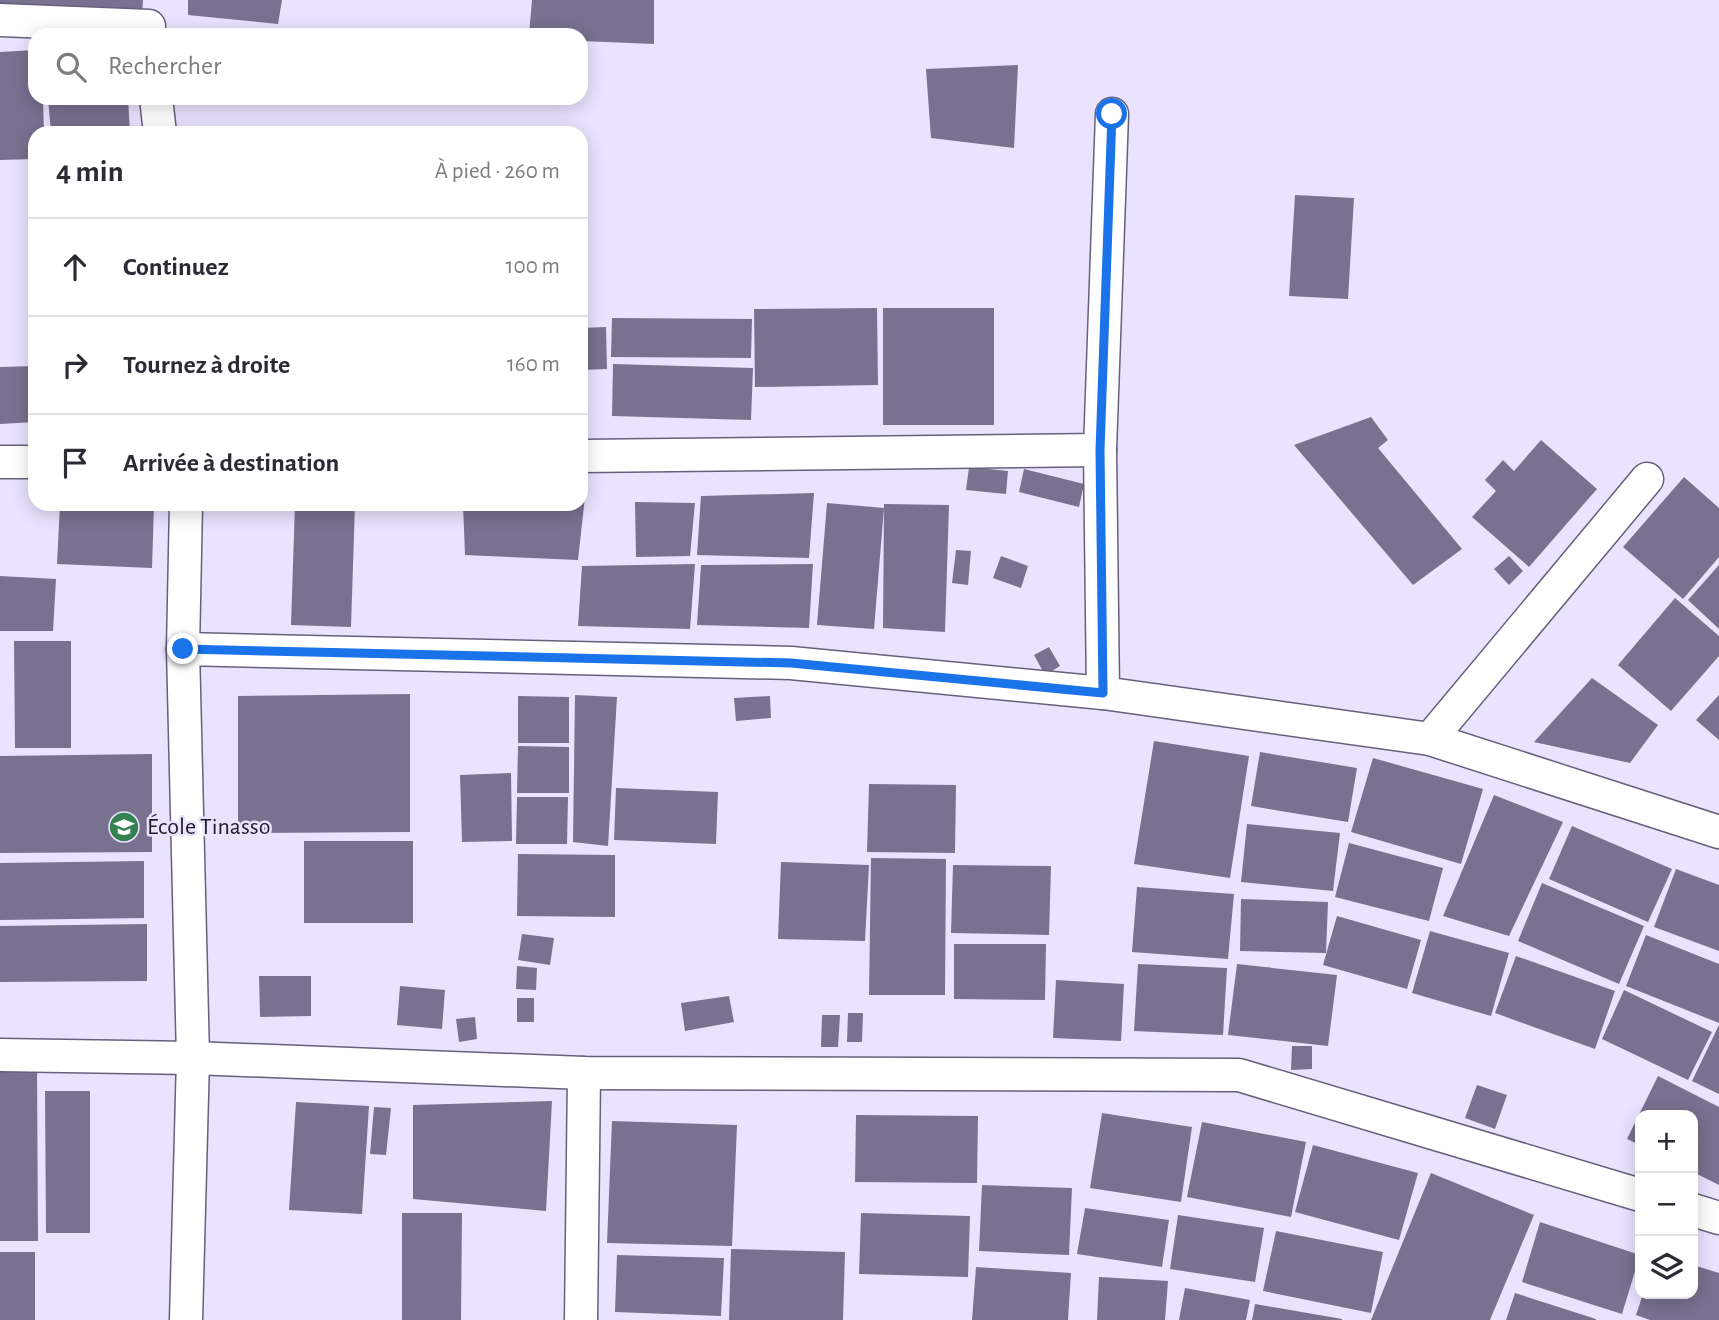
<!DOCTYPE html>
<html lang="fr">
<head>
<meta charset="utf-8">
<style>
	body { margin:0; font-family:"Alegreya Sans",sans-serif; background:#f7f7f7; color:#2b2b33 }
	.controls { position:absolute; right:21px; bottom:21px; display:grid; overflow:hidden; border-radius:14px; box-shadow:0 4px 18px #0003 }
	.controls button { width:63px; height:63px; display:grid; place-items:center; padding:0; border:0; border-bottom:2px solid #e1e1e2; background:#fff; color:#2b2b33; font:35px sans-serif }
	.stop { position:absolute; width:21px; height:21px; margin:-16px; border:5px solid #1a73e8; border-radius:50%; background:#fff }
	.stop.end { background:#1a73e8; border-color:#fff; box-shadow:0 2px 7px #0008 }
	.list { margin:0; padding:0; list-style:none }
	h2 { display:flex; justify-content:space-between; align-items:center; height:91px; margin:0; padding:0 28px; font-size:30px }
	h2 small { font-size:23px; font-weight:400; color:#7c7c81 }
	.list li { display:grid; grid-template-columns:46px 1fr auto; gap:21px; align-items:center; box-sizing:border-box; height:98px; padding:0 28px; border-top:2px solid #e1e1e2 }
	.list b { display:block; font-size:26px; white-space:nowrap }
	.list em { font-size:23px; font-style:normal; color:#7c7c81 }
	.icon { flex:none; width:38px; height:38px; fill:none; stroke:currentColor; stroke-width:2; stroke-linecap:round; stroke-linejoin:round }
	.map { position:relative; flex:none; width:1719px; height:1320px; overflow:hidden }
	.search { position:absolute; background:#fff; box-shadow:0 4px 18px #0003; left:28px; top:28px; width:560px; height:77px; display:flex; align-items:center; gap:18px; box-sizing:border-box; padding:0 24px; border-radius:21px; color:#7c7c81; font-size:26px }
	.panel { position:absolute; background:#fff; box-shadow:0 4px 18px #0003; left:28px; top:126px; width:560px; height:385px; border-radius:21px }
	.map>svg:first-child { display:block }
</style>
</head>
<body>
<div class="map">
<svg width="1719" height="1320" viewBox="0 0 1719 1320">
	<rect width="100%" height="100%" fill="#eae3ff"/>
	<g fill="#797190">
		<polygon points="0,0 143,0 142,16 0,10"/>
		<polygon points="188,0 282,0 278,24 188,15"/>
		<polygon points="532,0 654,0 654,44 581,41 581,35 529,35"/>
		<polygon points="35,50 35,98 43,98 44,133 35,133 35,159 0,160 0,52"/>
		<polygon points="1018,65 1014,148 931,138 926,69"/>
		<polygon points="48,98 128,98 130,133 51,133"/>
		<polygon points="1295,195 1354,198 1348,299 1289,296"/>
		<polygon points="877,308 878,385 755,387 754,309"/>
		<rect x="883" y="308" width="111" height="117"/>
		<polygon points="612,318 752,319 751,358 611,357"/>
		<polygon points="606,327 607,369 581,370 581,328"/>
		<polygon points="613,364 753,368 751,420 612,416"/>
		<polygon points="35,366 35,422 0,424 0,367"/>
		<polygon points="1371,417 1388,440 1378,448 1462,549 1413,585 1294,445"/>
		<polygon points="1541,440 1597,489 1529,567 1472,517 1496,491 1485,480 1503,460 1514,471"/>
		<polygon points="969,467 1008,471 1006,494 966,490"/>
		<polygon points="1024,469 1084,484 1079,507 1019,492"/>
		<polygon points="1684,477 1719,508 1719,557 1683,599 1623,547"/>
		<polygon points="814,493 809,558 697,555 701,496"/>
		<polygon points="581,497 585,497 578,560 465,555 463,504 581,504"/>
		<polygon points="635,502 695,503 690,556 636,557"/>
		<polygon points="827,503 884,508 874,629 817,625"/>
		<polygon points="60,504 154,504 152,568 57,564"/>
		<polygon points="295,504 355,504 351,627 291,625"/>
		<polygon points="884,504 949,505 945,632 883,628"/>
		<polygon points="956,550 971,551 968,585 952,583"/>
		<polygon points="1001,556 1028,566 1021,588 993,578"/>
		<polygon points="1509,556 1523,571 1509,585 1494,569"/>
		<polygon points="695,564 690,629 578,626 582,566"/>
		<polygon points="813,564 809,628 697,625 701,565"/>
		<polygon points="1719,565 1719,629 1688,600"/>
		<polygon points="0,576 56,579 53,631 0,631"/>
		<polygon points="1675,598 1719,636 1719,656 1671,711 1618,665"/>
		<polygon points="14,641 71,641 71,748 15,748"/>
		<polygon points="1049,647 1060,666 1045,675 1034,655"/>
		<polygon points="1592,678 1658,725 1630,763 1534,742"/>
		<polygon points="410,694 410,832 238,833 238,696"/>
		<polygon points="575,695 617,697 608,846 573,842"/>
		<polygon points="1719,695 1719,740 1696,720"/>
		<polygon points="518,696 569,697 569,743 518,743"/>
		<polygon points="770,696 771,718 736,721 734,698"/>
		<polygon points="1154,741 1249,756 1230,878 1134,864"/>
		<polygon points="518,746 569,747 569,793 517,793"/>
		<polygon points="1260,752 1357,768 1348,822 1251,806"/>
		<polygon points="152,754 152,852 0,853 0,756"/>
		<polygon points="1373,758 1483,789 1461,864 1351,832"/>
		<polygon points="511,773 512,841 462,842 460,775"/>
		<polygon points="869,784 956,785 955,853 867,852"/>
		<polygon points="616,788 718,792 716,844 614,840"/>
		<polygon points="1494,795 1563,822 1509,936 1443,916"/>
		<polygon points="517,797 568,797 567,844 516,844"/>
		<polygon points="1247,824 1340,833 1333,891 1241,882"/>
		<polygon points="1572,826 1672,869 1648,922 1549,879"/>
		<rect x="304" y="841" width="109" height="82"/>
		<polygon points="1349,843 1443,868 1429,921 1335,897"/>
		<polygon points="518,854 615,855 615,917 517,916"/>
		<polygon points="871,858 946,859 945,995 869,995"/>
		<polygon points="144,861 144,918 0,920 0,863"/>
		<polygon points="781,862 869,865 865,941 778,939"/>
		<polygon points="953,865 1051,866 1049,935 951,933"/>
		<polygon points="1676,869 1719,885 1719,951 1654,927"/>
		<polygon points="1542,883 1644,926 1619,984 1518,941"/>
		<polygon points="1137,887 1234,894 1228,959 1132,952"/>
		<polygon points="1241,899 1328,902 1326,953 1240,951"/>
		<polygon points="1337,916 1421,940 1407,989 1323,965"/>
		<polygon points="147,924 147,981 0,982 0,926"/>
		<polygon points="1430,931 1509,953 1491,1016 1412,993"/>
		<polygon points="522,934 554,938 550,965 518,960"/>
		<polygon points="1646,935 1719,964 1719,1023 1626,986"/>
		<polygon points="954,944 1046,944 1045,1000 954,999"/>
		<polygon points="1516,956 1615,991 1595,1049 1495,1013"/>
		<polygon points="1138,964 1227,968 1223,1035 1134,1031"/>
		<polygon points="1237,964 1337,975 1328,1046 1228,1035"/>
		<polygon points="517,966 537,968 536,990 516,989"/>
		<polygon points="259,976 311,976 311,1016 260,1017"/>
		<polygon points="1056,980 1124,984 1121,1041 1053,1038"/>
		<polygon points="400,986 445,990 442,1029 397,1025"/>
		<polygon points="1624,990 1712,1032 1688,1080 1602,1039"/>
		<polygon points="729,996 734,1022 685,1031 681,1003"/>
		<rect x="517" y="998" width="17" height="24"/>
		<polygon points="848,1013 863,1013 862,1042 847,1042"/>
		<polygon points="822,1015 840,1015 838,1047 821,1047"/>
		<polygon points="475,1017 477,1039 459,1042 456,1019"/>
		<polygon points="1719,1025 1719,1094 1692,1081"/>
		<polygon points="1292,1046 1312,1046 1312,1069 1291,1070"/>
		<polygon points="37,1064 38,1241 0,1241 0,1065"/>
		<polygon points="1658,1076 1719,1107 1719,1185 1693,1172 1693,1115 1640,1115 1640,1145 1627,1139"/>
		<polygon points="1477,1085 1507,1095 1495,1129 1465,1118"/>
		<polygon points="45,1091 90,1091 90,1233 46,1233"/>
		<polygon points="552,1101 546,1211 413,1199 413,1105"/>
		<polygon points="296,1102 369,1106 362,1214 289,1210"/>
		<polygon points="374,1107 391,1108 386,1155 370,1154"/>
		<polygon points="1102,1113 1192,1127 1181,1202 1090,1188"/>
		<polygon points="856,1115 978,1116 977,1183 855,1182"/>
		<polygon points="612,1121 737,1125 732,1246 607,1243"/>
		<polygon points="1202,1122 1306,1142 1291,1217 1187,1197"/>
		<polygon points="1313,1145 1418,1173 1399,1240 1295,1212"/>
		<polygon points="1431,1173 1534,1215 1490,1320 1371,1320"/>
		<polygon points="982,1185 1072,1188 1069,1255 979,1251"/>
		<polygon points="1085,1208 1169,1220 1162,1267 1077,1254"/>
		<polygon points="402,1213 462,1213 461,1320 402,1320"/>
		<polygon points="861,1213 970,1216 968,1277 859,1274"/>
		<polygon points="1178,1215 1264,1228 1255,1282 1170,1269"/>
		<polygon points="1540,1222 1640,1255 1622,1314 1522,1282"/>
		<polygon points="1276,1231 1383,1252 1371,1313 1263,1291"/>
		<polygon points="731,1249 845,1252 843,1320 729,1320"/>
		<rect x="0" y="1252" width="35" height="68"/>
		<polygon points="617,1255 724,1258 721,1316 615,1312"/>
		<polygon points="1693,1265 1719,1273 1719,1320 1650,1320 1636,1315 1643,1294 1693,1294"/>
		<polygon points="976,1267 1071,1273 1068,1320 972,1320"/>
		<polygon points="1099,1277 1168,1281 1165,1320 1097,1320"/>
		<polygon points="1185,1288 1250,1300 1246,1320 1179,1320"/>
		<polygon points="1515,1293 1596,1319 1596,1320 1506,1320"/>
		<polygon points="1255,1304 1342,1319 1342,1320 1252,1320"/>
	</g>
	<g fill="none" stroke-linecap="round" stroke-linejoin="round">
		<g stroke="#675f7c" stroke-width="35">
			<g id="minor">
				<polyline points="0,20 149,26"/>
				<polyline points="156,98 160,133"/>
				<polyline points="581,456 1100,450"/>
				<polyline points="0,462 35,462"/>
				<polyline points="186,504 183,649 193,1058 186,1320"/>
				<polyline points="183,649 791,663 1103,693 1430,739 1719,832"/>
				<polyline points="1103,693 1100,450 1112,114"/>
				<polyline points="1430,739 1647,479"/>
				<polyline points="0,1055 193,1058 584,1073 1239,1075 1640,1195"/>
				<polyline points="1693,1210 1719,1218"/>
				<polyline points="581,1320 584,1073"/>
			</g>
		</g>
		<use href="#minor" stroke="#fff" stroke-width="32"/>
	</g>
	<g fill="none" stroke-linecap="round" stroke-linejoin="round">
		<polyline stroke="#1a73e8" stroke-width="9" points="183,649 791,663 1103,693 1100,450 1112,114"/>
	</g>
	<defs>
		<g id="school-disc" transform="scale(1.575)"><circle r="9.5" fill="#348252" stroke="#eae3ff"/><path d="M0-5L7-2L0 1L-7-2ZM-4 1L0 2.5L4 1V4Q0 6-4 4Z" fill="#fff"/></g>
	</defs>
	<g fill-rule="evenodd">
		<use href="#school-disc" x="124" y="827"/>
	</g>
	<g text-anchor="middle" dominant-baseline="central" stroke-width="5" stroke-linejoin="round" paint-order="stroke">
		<g font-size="24" fill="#1f1c28" stroke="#eae3ff" text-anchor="start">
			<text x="147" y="827">École Tinasso</text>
		</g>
	</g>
</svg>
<div class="controls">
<button>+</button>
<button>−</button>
<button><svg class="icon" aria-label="layers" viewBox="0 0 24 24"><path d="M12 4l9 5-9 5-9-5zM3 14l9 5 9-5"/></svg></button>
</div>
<div class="stop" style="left:1112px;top:114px"></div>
<div class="stop end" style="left:183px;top:649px"></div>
<div class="search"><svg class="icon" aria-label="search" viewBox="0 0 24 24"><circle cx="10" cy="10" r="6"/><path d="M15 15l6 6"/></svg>Rechercher</div>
<section class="panel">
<h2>4 min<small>À pied · 260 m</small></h2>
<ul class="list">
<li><svg class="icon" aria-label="ahead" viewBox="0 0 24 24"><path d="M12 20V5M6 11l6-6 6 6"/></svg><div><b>Continuez</b></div><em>100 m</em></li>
<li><svg class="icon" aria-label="right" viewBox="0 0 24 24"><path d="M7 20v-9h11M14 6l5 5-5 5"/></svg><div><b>Tournez à droite</b></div><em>160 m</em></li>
<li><svg class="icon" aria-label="arrive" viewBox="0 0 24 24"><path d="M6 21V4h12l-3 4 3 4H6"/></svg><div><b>Arrivée à destination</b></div></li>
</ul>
</section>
</div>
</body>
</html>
